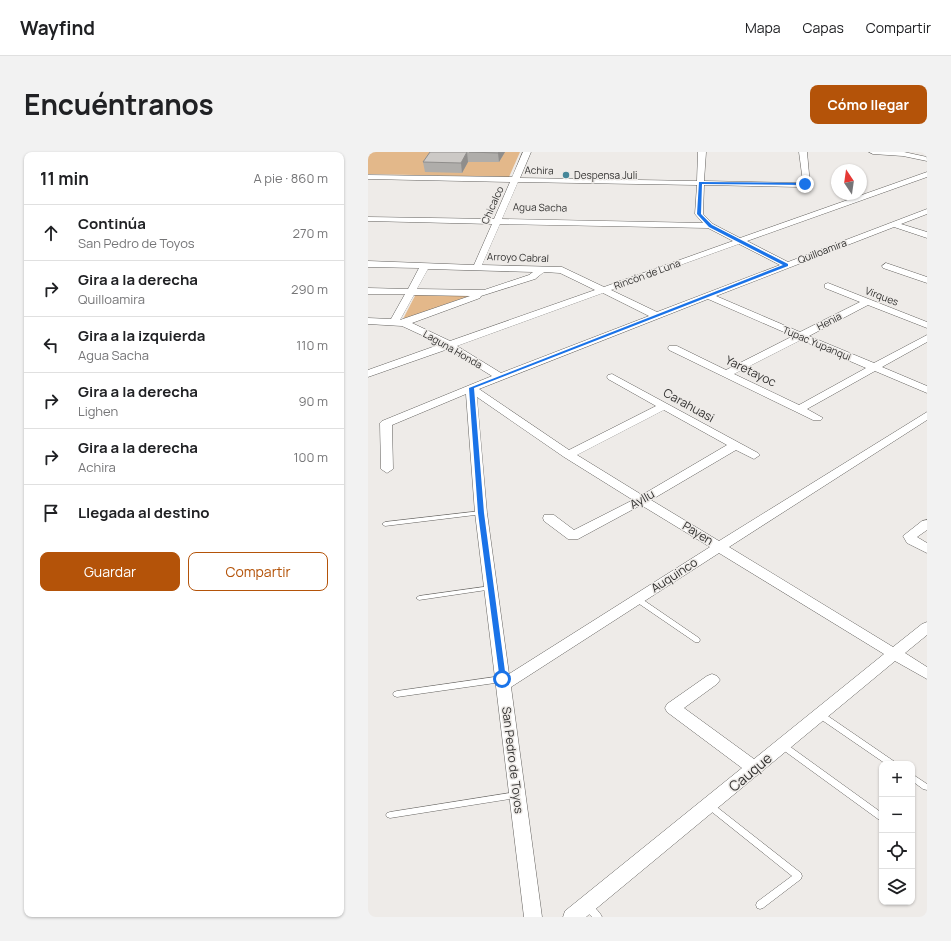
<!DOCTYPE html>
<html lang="es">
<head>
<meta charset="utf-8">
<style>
	body { margin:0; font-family:Manrope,sans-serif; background:#f2f2f2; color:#202124 }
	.controls { position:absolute; right:12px; bottom:12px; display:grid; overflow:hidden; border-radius:8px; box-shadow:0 1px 3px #0004 }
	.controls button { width:36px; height:36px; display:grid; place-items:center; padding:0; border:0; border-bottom:1px solid #e0e0e0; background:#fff; color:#202124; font:20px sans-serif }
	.compass { position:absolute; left:463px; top:12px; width:36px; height:36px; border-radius:50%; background:#fff; box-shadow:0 1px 3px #0004; rotate:347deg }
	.stop { position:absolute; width:12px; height:12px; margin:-9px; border:3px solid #1a73e8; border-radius:50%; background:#fff }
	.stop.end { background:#1a73e8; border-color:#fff; box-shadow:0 1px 4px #0008 }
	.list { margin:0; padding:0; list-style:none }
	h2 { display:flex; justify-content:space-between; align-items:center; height:52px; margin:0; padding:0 16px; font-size:17px }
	h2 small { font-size:13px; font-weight:400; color:#757577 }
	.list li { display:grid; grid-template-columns:26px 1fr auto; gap:12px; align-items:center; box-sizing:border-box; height:56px; padding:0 16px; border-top:1px solid #e0e0e0 }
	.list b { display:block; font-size:15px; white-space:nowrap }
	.list p { margin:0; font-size:13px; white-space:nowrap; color:#757577 }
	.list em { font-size:13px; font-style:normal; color:#757577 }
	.actions { display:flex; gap:8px; padding:12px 16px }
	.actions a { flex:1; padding:9px 0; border:1px solid #b45309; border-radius:8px; text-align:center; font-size:14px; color:#b45309 }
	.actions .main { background:#b45309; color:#fff }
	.icon { flex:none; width:22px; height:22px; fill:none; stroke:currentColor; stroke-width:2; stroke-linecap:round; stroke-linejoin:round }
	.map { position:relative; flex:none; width:559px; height:765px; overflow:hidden; border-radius:8px }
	header { display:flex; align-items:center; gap:24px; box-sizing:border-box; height:56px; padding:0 20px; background:#fff; border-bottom:1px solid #e0e0e0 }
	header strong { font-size:19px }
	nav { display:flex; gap:22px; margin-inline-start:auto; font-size:14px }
	.intro { display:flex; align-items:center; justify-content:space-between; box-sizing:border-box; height:96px; padding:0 24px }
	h1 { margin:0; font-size:28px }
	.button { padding:10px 18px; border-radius:8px; background:#b45309; color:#fff; font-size:14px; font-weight:700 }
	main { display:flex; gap:24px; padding:0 24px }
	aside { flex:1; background:#fff; border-radius:8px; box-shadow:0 1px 3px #0004 }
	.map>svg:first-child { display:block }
</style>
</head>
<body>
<header>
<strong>Wayfind</strong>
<nav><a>Mapa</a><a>Capas</a><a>Compartir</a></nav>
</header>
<div class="intro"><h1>Encuéntranos</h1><a class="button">Cómo llegar</a></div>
<main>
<aside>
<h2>11 min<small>A pie · 860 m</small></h2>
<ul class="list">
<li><svg class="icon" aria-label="ahead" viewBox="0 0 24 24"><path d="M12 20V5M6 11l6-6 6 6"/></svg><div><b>Continúa</b><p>San Pedro de Toyos</p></div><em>270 m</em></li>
<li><svg class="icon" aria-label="right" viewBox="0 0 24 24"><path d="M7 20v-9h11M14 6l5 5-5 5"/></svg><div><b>Gira a la derecha</b><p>Quilloamira</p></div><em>290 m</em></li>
<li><svg class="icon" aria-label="left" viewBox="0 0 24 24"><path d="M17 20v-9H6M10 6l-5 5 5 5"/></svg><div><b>Gira a la izquierda</b><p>Agua Sacha</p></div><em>110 m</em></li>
<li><svg class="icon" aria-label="right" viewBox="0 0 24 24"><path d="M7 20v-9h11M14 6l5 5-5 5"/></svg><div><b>Gira a la derecha</b><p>Lighen</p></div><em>90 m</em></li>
<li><svg class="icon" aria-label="right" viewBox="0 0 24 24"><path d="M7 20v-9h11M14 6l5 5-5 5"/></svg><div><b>Gira a la derecha</b><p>Achira</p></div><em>100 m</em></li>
<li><svg class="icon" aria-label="arrive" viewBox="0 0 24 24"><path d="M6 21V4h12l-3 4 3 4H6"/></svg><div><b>Llegada al destino</b></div></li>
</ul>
<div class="actions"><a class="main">Guardar</a><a>Compartir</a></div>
</aside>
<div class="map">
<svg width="559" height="765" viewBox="0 0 559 765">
	<rect width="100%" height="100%" fill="#eeebe8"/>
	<g fill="#e3b88a">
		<polygon points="0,0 152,0 141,25 0,22"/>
		<polygon points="49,140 107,142 35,167"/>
	</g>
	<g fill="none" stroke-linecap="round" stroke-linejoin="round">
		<g stroke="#64625f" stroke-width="1">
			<g id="service">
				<polygon points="113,359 115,360 116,361 115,362 17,374 14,372 17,370"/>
				<polygon points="123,434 126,436 125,437 51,448 48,446 51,444"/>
				<polygon points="267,445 271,445 331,486 332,488 331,490 327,490 267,449 266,447"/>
				<polygon points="134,524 136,525 138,527 136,529 134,530 29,545 26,544 25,542 26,540 29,539"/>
				<polygon points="451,559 454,560 527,610 528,612 518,612 448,564 447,562 448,560"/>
				<polygon points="414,590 417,591 514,661 514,668 510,667 411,595 410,593 411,591"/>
				<polygon points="544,622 559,632 559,638 555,637 544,629"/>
				<polygon points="148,640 151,641 152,643 151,645 148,646 22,666 19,665 18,663 19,661 22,660"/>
				<polygon points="342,651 345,652 433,721 434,724 433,727 395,756 392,757 389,756 388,753 389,750 424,724 339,656 338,654 339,652"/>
				<path d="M220 751C225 753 232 760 234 765H224L217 758 216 755 217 752Z"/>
			</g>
		</g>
		<g stroke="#64625f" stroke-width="1">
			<g id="minor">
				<path d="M155 0H163L152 26 329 29 330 0H338L336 29 432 31 435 30 431 0H439L442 33 432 35 336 33 335 62 345 72 372 86 559 20V25L379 89 420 110 559 57V62L533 72 559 80V86L526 75 348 144 432 180 492 150 457 136V132L460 131 559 170V176L500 153 441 184 506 211 559 183V190L514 215 559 234V241L507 219 439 257 455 266 453 268H445L301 198 300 196 301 194H309L358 218 425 184 340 147 111 237 201 298 288 254 240 227 239 225 240 223 244 222 390 301 392 303 386 307 368 298 283 348 351 389 559 260V268L361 395 525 495 554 472 559 470V483L537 501 559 515V527L527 509 218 765H195L197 759 374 616 299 560 297 556 299 552 339 524 344 522 349 524 352 528 349 532 316 556 386 607 516 502 351 401 143 535 174 765H156L107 361 98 242 24 273 25 317 19 321 13 317 12 271 14 269 124 224 80 197 0 225V218L73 192 34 174 0 172V166L23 167 37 142H0V136L40 137 51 116 0 115V109L106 113 124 72 0 69V65L126 67 142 30 0 27V23L144 25ZM150 30 329 33 327 62 335 71 134 67ZM132 72 340 76 365 89 236 135 194 115 114 113ZM371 92 412 113 289 160 243 138ZM60 117 165 120 161 123 116 138 49 137ZM176 120 192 121 227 138 82 189 44 171 112 146 113 144 167 127ZM235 141 281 164 133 221 89 194ZM46 143 102 144 32 168ZM433 188 498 216 431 253 366 222ZM109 245 196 305 265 348 206 378 186 363H176L175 366 176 369 200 387H210L273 353 342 395 141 522 119 361ZM296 258 359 293 274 343 209 303Z"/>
				<polygon points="501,0 536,0 559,5 559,9 535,4 505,2"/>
				<polygon points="518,111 559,125 559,131 515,116 514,114"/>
				<polygon points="559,368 559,378 549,385 559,391 559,401 539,391 535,384 554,369"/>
			</g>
		</g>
		<use href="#service" fill="#fff" fill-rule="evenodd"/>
		<use href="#minor" fill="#fff" fill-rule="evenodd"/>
	</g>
	<polygon fill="#afadaa" points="62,0 137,0 131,10 100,10 94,21 57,20 55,10"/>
	<g fill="#8f8d8b">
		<polygon points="99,0 100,10 94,21 93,11"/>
		<polygon points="131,0 137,0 131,10 130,1"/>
	</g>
	<g fill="#ccc9c6" stroke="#8f8d8b">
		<polygon points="62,0 99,0 93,11 55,10"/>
		<polygon points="101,0 131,0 130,1"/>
	</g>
	<polygon fill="#1a73e8" points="331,30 438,31 437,33 334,32 333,62 344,73 420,112 420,114 106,236 116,361 138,527 134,530 132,529 110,361 101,236 415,113 341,75 329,62"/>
	<circle fill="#468799" stroke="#eeebe8" stroke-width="1.5" cx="198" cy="23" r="4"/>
	<g text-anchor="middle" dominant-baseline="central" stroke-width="3" stroke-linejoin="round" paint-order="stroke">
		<g font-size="10" fill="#31302f" stroke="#eeebe8">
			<text transform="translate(171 18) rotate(1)">Achira</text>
			<text transform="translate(124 53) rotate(-66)">Chicalco</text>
			<text transform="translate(172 55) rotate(1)">Agua Sacha</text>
			<text transform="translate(454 99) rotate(-21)">Quilloamira</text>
			<text transform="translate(150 105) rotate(2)">Arroyo Cabral</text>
			<text transform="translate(279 122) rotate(-20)">Rincón de Luna</text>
			<text transform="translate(514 144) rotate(21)">Virques</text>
			<text transform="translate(461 169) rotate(-27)">Henia</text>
			<text transform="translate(449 191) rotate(23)">Tupac Yupanqui</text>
			<text transform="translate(85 197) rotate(30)">Laguna Honda</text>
		</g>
		<g font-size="10" fill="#31302f" stroke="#eeebe8" text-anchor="start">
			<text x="206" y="23">Despensa Juli</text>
		</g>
		<g font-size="12" fill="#31302f" stroke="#eeebe8">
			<text transform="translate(383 219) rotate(26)">Yaretayoc</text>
			<text transform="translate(321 253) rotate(29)">Carahuasi</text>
			<text transform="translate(274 347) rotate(-29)">Ayllu</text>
			<text transform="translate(330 381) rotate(31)">Payen</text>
			<text transform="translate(306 423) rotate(-33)">Auquinco</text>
			<text transform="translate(145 608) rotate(83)">San Pedro de Toyos</text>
		</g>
		<g font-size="14" fill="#31302f" stroke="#eeebe8">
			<text transform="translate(382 620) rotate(-40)">Cauque</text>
		</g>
	</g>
</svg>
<div class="controls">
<button>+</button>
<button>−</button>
<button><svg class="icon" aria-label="locate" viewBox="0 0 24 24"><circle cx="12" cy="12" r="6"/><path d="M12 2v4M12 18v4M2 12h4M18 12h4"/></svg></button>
<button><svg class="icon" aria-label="layers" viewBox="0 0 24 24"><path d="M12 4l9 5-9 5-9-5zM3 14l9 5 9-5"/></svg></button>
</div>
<svg class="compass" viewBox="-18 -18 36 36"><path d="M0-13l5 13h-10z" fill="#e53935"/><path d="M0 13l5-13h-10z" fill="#757577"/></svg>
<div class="stop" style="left:134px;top:527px"></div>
<div class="stop end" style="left:437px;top:32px"></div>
</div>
</main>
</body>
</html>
